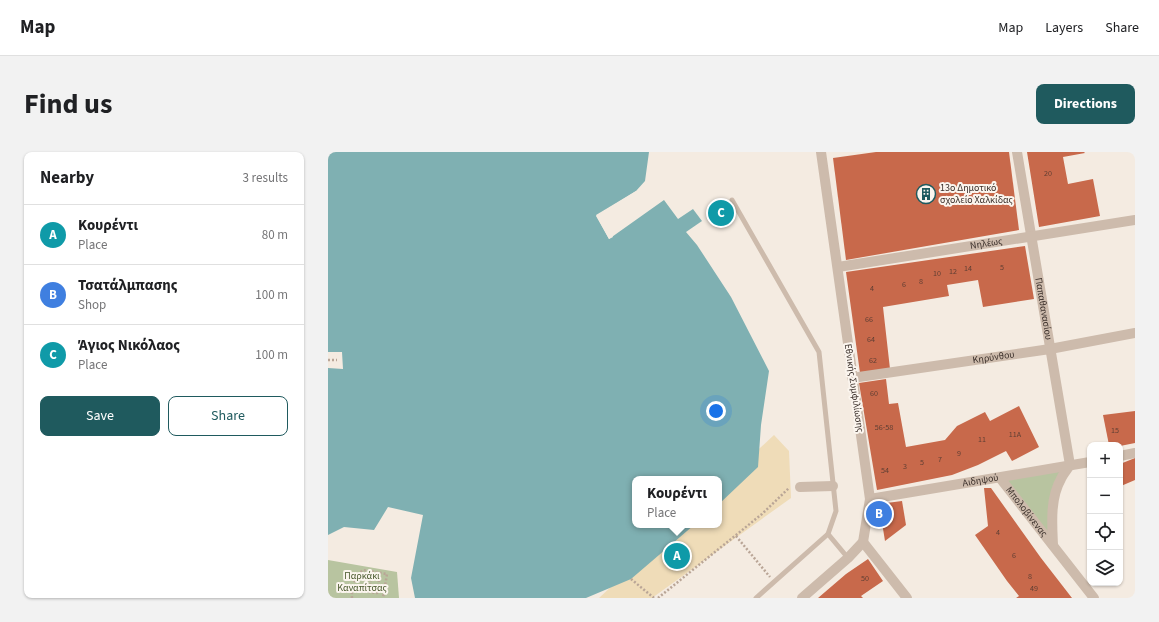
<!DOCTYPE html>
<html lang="en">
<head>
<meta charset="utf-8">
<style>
	body { margin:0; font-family:"Source Sans 3",sans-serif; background:#f2f2f2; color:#202124 }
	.controls { position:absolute; right:12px; bottom:12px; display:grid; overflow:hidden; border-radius:8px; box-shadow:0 1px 3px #0004 }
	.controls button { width:36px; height:36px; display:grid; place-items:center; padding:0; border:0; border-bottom:1px solid #e0e0e0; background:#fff; color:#202124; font:20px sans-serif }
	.you { position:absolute; left:388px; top:259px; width:14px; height:14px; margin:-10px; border:3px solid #fff; border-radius:50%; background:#1a73e8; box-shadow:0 0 0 6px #1a73e833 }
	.badge { display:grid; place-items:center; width:26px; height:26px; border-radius:50%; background:#1f5a5e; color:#fff; font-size:13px; font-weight:700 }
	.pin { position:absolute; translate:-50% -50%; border:2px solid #fff; box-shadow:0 1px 4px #0006 }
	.popup { position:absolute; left:304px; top:324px; width:90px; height:52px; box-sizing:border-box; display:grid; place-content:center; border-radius:8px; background:#fff; filter:drop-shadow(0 1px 3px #0005); font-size:13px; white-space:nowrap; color:#757577 }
	.popup b { font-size:15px; color:#202124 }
	.popup::after { content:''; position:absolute; left:50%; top:100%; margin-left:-8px; border:8px solid transparent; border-top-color:#fff }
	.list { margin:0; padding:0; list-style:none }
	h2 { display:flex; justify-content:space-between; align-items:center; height:52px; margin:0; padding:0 16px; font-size:17px }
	h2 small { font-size:13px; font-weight:400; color:#757577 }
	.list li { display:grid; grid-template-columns:26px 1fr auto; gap:12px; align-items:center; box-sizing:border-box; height:60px; padding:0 16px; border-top:1px solid #e0e0e0 }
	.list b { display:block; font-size:15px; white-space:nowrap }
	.list p { margin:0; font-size:13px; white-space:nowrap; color:#757577 }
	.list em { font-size:13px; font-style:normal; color:#757577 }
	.actions { display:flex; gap:8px; padding:12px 16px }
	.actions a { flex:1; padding:9px 0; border:1px solid #1f5a5e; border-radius:8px; text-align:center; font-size:14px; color:#1f5a5e }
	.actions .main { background:#1f5a5e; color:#fff }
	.icon { flex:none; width:22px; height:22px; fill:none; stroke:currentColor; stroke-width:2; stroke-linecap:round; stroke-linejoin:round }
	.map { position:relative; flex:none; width:807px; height:446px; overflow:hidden; border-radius:8px }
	header { display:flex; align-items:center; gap:24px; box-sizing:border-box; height:56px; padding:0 20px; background:#fff; border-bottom:1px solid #e0e0e0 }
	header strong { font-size:19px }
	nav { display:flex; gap:22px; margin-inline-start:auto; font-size:14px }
	.intro { display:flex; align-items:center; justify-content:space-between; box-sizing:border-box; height:96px; padding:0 24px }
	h1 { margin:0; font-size:28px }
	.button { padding:10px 18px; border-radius:8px; background:#1f5a5e; color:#fff; font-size:14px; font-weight:700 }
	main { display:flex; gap:24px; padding:0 24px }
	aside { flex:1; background:#fff; border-radius:8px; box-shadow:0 1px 3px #0004 }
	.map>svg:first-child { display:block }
</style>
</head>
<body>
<header>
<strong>Map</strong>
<nav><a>Map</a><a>Layers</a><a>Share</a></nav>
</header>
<div class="intro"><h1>Find us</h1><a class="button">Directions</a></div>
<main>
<aside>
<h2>Nearby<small>3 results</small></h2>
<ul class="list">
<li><span class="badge" style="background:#0f9aa8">A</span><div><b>Κουρέντι</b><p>Place</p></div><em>80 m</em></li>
<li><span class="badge" style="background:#3f7fe0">B</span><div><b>Τσατάλμπασης</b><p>Shop</p></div><em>100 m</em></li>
<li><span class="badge" style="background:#0f9aa8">C</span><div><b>Άγιος Νικόλαος</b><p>Place</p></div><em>100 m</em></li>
</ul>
<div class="actions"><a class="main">Save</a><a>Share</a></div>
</aside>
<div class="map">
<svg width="807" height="446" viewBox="0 0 807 446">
	<rect width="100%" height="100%" fill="#f4ebe1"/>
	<g fill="#b8c4a0">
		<polygon points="742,313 732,327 725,393 672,326"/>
		<polygon points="0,408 69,420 71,446 0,446"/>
	</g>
	<polygon fill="#efdcb8" points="446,283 461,299 463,346 324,446 271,446 349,373 391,373 391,334"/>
	<polygon fill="#7fb0b2" points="0,0 321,0 317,29 308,39 268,63 281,87 336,48 350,67 365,57 374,69 358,80 369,93 403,145 441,219 433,273 430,315 391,352 391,327 307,327 307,373 366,373 303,427 258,446 87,446 83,426 95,363 60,355 46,378 16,375 0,383 0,216 15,217 14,200 0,200"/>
	<polygon fill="#f4ebe1" points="308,39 310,41 270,64 282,85 284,83 285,85 281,87 268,64"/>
	<g fill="#c8694b">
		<polygon points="548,0 681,0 691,78 518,108 505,6"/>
		<polygon points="699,0 756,0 757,1 735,5 740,32 765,27 772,64 711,75"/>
		<polygon points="697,94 706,147 655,155 650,128 619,133 621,144 555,155 562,217 532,221 518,120"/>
		<polygon points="558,227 561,252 570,251 578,295 617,288 629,274 657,260 662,269 691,254 711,295 684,309 678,299 650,313 624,323 549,338 531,231"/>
		<polygon points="807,259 807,291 792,294 781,293 775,263"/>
		<polygon points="807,306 807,328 793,334 792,331 792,312"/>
		<polygon points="656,336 663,336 713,406 744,446 688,446 691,444 679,429 647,383 660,374"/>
		<polygon points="574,349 578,373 557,389 551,352"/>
		<polygon points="540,407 555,429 533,444 535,446 490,446 518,422"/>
	</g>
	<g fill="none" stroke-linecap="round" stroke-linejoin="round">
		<g stroke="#b9a596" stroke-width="2.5" stroke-dasharray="2 2" stroke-linecap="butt">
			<polyline points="0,208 9,208"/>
			<polyline points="408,384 442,425"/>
			<polygon points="43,427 51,428 49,441 41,440"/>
			<polyline points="303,427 326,446"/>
			<path d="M24 446C23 437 27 424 35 418L59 422 55 446"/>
			<polyline points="330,446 434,362 461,336"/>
		</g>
		<g stroke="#cdbbac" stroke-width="5">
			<polyline points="404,48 491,200 508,359 500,382"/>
			<polyline points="428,446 500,382 520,406"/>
		</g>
		<g stroke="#cdbbac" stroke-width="10">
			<path id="s1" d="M689 0 742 313"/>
			<path id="s2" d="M510 115 807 68"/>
			<path id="s3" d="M524 226 722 197 807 181"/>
			<polyline points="792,304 807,301"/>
			<path id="s4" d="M672 326 766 446"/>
			<polyline points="472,335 505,334"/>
			<path id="s5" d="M542 347 762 310"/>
			<polyline points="535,390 579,446"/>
			<path d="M725 393C724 372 722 346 733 327 735 322 739 318 742 313"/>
			<polyline points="474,446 520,406 535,390 542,347 493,0"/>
		</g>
	</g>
	<defs>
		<g id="building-ring" transform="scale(1)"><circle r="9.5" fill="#fbf5ee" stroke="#1f5a5e" stroke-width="1.5"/><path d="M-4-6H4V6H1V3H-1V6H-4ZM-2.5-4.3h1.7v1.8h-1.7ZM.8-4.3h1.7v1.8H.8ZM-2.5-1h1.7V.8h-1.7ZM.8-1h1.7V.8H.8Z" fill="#1f5a5e"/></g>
	</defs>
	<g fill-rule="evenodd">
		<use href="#building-ring" x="598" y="42"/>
	</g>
	<g text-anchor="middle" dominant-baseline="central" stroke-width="4" stroke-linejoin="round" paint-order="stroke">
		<g font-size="8" fill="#5e3e33">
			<text x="720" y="21">20</text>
			<text x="674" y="115">5</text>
			<text x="640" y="116">14</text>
			<text x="625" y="119">12</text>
			<text x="609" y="121">10</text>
			<text x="593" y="129">8</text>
			<text x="576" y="132">6</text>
			<text x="544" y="136">4</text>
			<text x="541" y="167">66</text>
			<text x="543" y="187">64</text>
			<text x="545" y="208">62</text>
			<text x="546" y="241">60</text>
			<text x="556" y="275">56-58</text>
			<text x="787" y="278">15</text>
			<text x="687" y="282">11Α</text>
			<text x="654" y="287">11</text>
			<text x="631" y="301">9</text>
			<text x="612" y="307">7</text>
			<text x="594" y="310">5</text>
			<text x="577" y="314">3</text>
			<text x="557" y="318">54</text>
			<text x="670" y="380">4</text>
			<text x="686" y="403">6</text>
			<text x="702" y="424">8</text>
			<text x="537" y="426">50</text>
			<text x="706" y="436">49</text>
		</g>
		<g font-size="10" fill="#3b302b" stroke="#fbf5ee" text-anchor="start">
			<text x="612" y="36">13ο Δημοτικό<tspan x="612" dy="12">σχολείο Χαλκίδας</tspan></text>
		</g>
		<g font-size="10" fill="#3b302b" stroke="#fbf5ee">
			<text stroke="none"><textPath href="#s2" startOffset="150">Νηλέως</textPath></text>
			<text stroke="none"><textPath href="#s1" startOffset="159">Παπαθανασίου</textPath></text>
			<text stroke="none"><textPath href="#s3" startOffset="143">Κηρύνθου</textPath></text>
			<text transform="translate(526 236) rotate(82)">Εθνικής Συμφιλίωσης</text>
			<text stroke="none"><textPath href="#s5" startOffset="112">Αιδηψού</textPath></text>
			<text stroke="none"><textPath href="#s4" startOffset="43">Μπολοβίνενας</textPath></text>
		</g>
		<g font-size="10" fill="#4a5a2e" stroke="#fbf5ee">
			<text x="34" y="424">Παρκάκι<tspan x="34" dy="12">Καναπίτσας</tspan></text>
		</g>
	</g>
</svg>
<div class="controls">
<button>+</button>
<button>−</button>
<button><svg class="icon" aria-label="locate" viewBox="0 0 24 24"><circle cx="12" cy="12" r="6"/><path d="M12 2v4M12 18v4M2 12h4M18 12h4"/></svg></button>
<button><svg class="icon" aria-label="layers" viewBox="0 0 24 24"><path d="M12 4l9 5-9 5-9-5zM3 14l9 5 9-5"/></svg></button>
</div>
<div class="you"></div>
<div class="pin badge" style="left:349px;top:404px;background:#0f9aa8">A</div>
<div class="popup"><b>Κουρέντι</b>Place</div>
<div class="pin badge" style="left:551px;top:362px;background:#3f7fe0">B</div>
<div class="pin badge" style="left:393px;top:61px;background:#0f9aa8">C</div>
</div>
</main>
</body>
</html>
